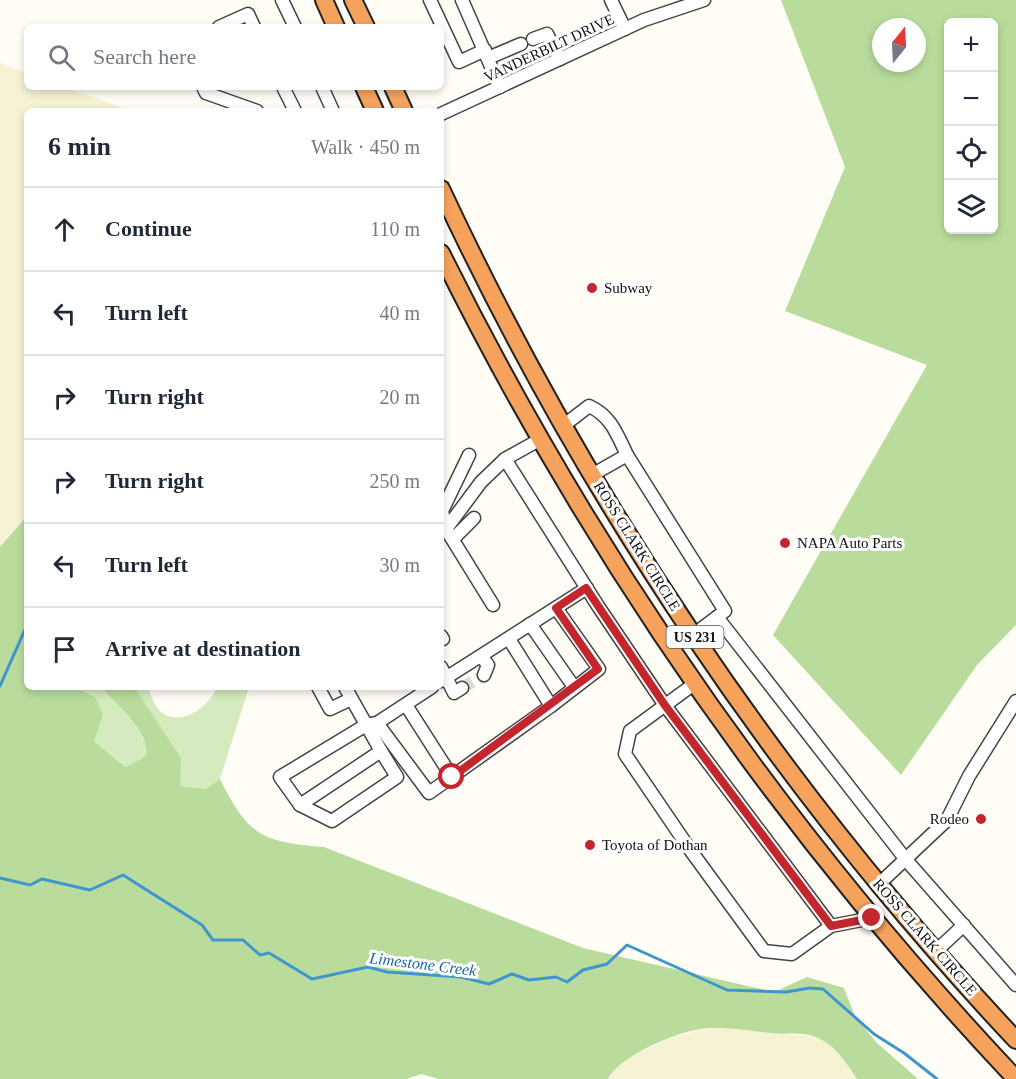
<!DOCTYPE html>
<html lang="en">
<head>
<meta charset="utf-8">
<style>
	body { margin:0; font-family:"Times New Roman",serif; background:#f6f6f7; color:#1f2937 }
	.controls { position:absolute; right:18px; top:18px; display:grid; overflow:hidden; border-radius:9px; box-shadow:0 3px 9px #0003 }
	.controls button { width:54px; height:54px; display:grid; place-items:center; padding:0; border:0; border-bottom:2px solid #e0e1e3; background:#fff; color:#1f2937; font:30px sans-serif }
	.compass { position:absolute; left:872px; top:18px; width:54px; height:54px; border-radius:50%; background:#fff; box-shadow:0 3px 9px #0003; rotate:18deg }
	.stop { position:absolute; width:18px; height:18px; margin:-14px; border:4px solid #c4262e; border-radius:50%; background:#fff }
	.stop.end { background:#c4262e; border-color:#fff; box-shadow:0 2px 6px #0008 }
	.list { margin:0; padding:0; list-style:none }
	h2 { display:flex; justify-content:space-between; align-items:center; height:78px; margin:0; padding:0 24px; font-size:26px }
	h2 small { font-size:20px; font-weight:400; color:#747a83 }
	.list li { display:grid; grid-template-columns:39px 1fr auto; gap:18px; align-items:center; box-sizing:border-box; height:84px; padding:0 24px; border-top:2px solid #e0e1e3 }
	.list b { display:block; font-size:22px; white-space:nowrap }
	.list em { font-size:20px; font-style:normal; color:#747a83 }
	.icon { flex:none; width:33px; height:33px; fill:none; stroke:currentColor; stroke-width:2; stroke-linecap:round; stroke-linejoin:round }
	.map { position:relative; flex:none; width:1016px; height:1079px; overflow:hidden }
	.search { position:absolute; background:#fff; box-shadow:0 3px 9px #0003; left:24px; top:24px; width:420px; height:66px; display:flex; align-items:center; gap:15px; box-sizing:border-box; padding:0 21px; border-radius:9px; color:#747a83; font-size:22px }
	.panel { position:absolute; background:#fff; box-shadow:0 3px 9px #0003; left:24px; top:108px; width:420px; height:582px; border-radius:9px }
	.map>svg:first-child { display:block }
</style>
</head>
<body>
<div class="map">
<svg width="1016" height="1079" viewBox="0 0 1016 1079">
	<rect width="100%" height="100%" fill="#fffdf5"/>
	<g fill="#f6f3d4">
		<polygon points="0,63 27,73 27,87 66,87 132,111 27,111 27,516 0,547"/>
		<polygon points="705,1028 748,1028 771,1033 814,1036 829,1044 845,1060 857,1079 608,1079 616,1066 628,1058 665,1040"/>
	</g>
	<g fill="#d5ebbd">
		<path d="M75 687H102C116 707 148 728 146 756L127 767 94 741 95 697Z"/>
		<path d="M134 687H148C151 694 153 703 158 709 178 731 210 706 217 687H249L220 779 206 789 180 786Z"/>
	</g>
	<g fill="#b9dc9c" fill-rule="evenodd">
		<path d="M781 0H1016V625L977 665 901 775 773 635 927 365 785 311 845 167ZM948 22H994V230H948ZM881 27H917V63H881Z"/>
		<path d="M27 516V687H75L95 697 103 715 94 741 126 767 146 756C149 728 116 707 102 687H134L181 758 180 786 206 789 220 779C248 836 262 842 324 847L583 948 774 992 807 977 844 988 855 1016 876 1042 918 1079H857C846 1062 835 1045 816 1037 802 1031 786 1035 771 1033 749 1031 729 1027 707 1028 681 1030 620 1055 608 1079H439L421 1074 407 1079H0V547Z"/>
	</g>
	<g fill="none" stroke-linecap="round" stroke-linejoin="round">
		<g stroke="#3f96cf" stroke-width="3">
			<polyline points="0,686 27,625"/>
			<polyline points="0,878 30,885 42,879 90,890 123,875 202,925 213,940 243,940 260,955 269,953 312,979 368,967 387,972 461,977 489,984 512,974 529,980 556,977 567,982 583,970 607,964 627,945 727,990 786,992 810,988 823,989 874,1034 904,1053 937,1079"/>
		</g>
		<polyline stroke="#dbdad3" stroke-width="12" stroke-dasharray="12 6" stroke-linecap="butt" points="462,688 484,675"/>
		<g stroke="#444" stroke-width="15">
			<g id="minor">
				<polyline points="282,0 295,27"/>
				<polyline points="430,0 459,62 485,50"/>
				<polyline points="462,0 500,87"/>
				<polyline points="611,0 625,29"/>
				<polyline points="219,27 248,14 254,27"/>
				<polyline points="533,39 547,34 560,59"/>
				<polyline points="488,58 521,44"/>
				<polyline points="203,87 206,93 257,111"/>
				<polyline points="283,87 295,111"/>
				<polyline points="322,87 333,111"/>
				<polyline points="441,114 644,20 704,0"/>
				<path d="M563 426 589 406C611 416 617 434 627 455L725 611 693 635"/>
				<polyline points="505,459 598,606 664,704 831,926"/>
				<polyline points="592,475 627,455"/>
				<polyline points="446,529 442,511 469,455"/>
				<polyline points="453,539 474,518"/>
				<polyline points="493,605 446,529 481,482 505,459 539,440"/>
				<polyline points="717,617 907,861 1016,985"/>
				<polyline points="530,624 574,687"/>
				<polyline points="441,636 443,639"/>
				<polyline points="509,639 551,706 599,669 556,608"/>
				<polyline points="481,656 488,665 484,675"/>
				<polyline points="441,667 454,693 462,688"/>
				<polyline points="441,681 587,588"/>
				<polyline points="694,684 630,731 625,754 691,851 764,951 792,954 831,926 872,918"/>
				<polyline points="318,687 330,709 351,699"/>
				<polyline points="345,687 381,751 300,805 280,777 366,725 377,723 432,687"/>
				<polyline points="406,705 452,777"/>
				<polyline points="377,723 429,793 551,706"/>
				<polyline points="300,805 332,821 397,777 381,751"/>
				<polyline points="879,884 947,820 969,776 1016,701"/>
				<polyline points="936,951 964,925"/>
			</g>
		</g>
		<g stroke="#222" stroke-width="20">
			<g id="highway">
				<polyline points="324,0 336,27"/>
				<polyline points="353,0 366,27"/>
				<polyline points="364,87 375,111"/>
				<polyline points="393,87 404,111"/>
				<path d="M441 189C586 500 781 790 1016 1040"/>
				<path d="M441 253C591 556 784 833 1016 1079"/>
			</g>
		</g>
		<use href="#minor" stroke="#fff" stroke-width="12"/>
		<use href="#highway" stroke="#f5a25d" stroke-width="16"/>
	</g>
	<g fill="none" stroke-linecap="round" stroke-linejoin="round">
		<polyline stroke="#c4262e" stroke-width="8" points="452,777 598,669 556,608 586,588 664,704 831,926 872,918"/>
	</g>
	<g fill="#c4262e" stroke="#fff" stroke-width="2">
		<circle cx="592" cy="288" r="6"/>
		<circle cx="785" cy="543" r="6"/>
		<circle cx="981" cy="819" r="6"/>
		<circle cx="590" cy="845" r="6"/>
	</g>
	<g text-anchor="middle" dominant-baseline="central" stroke-width="6" stroke-linejoin="round" paint-order="stroke">
		<rect fill="#fff" stroke="#585858" stroke-width="1.5" x="666.5" y="626" width="57" height="22" rx="4.5"/>
		<g font-size="14" font-weight="bold" fill="#111">
			<text x="695" y="637">US 231</text>
		</g>
		<g font-size="15" fill="#111" stroke="#fff">
			<text transform="translate(549 48) rotate(-25)">VANDERBILT DRIVE</text>
			<text transform="translate(637 546) rotate(58)">ROSS CLARK CIRCLE</text>
			<text transform="translate(925 937) rotate(49)">ROSS CLARK CIRCLE</text>
		</g>
		<g font-size="15" fill="#111" stroke="#fff" text-anchor="start">
			<text x="604" y="288">Subway</text>
			<text x="797" y="543">NAPA Auto Parts</text>
			<text x="969" y="819" text-anchor="end">Rodeo</text>
			<text x="602" y="845">Toyota of Dothan</text>
		</g>
		<g font-size="16" font-style="italic" fill="#1768a6" stroke="#fff">
			<text transform="translate(423 964) rotate(7)">Limestone Creek</text>
		</g>
	</g>
</svg>
<div class="controls">
<button>+</button>
<button>−</button>
<button><svg class="icon" aria-label="locate" viewBox="0 0 24 24"><circle cx="12" cy="12" r="6"/><path d="M12 2v4M12 18v4M2 12h4M18 12h4"/></svg></button>
<button><svg class="icon" aria-label="layers" viewBox="0 0 24 24"><path d="M12 4l9 5-9 5-9-5zM3 14l9 5 9-5"/></svg></button>
</div>
<svg class="compass" viewBox="-18 -18 36 36"><path d="M0-13l5 13h-10z" fill="#e53935"/><path d="M0 13l5-13h-10z" fill="#747a83"/></svg>
<div class="stop" style="left:452px;top:777px"></div>
<div class="stop end" style="left:872px;top:918px"></div>
<div class="search"><svg class="icon" aria-label="search" viewBox="0 0 24 24"><circle cx="10" cy="10" r="6"/><path d="M15 15l6 6"/></svg>Search here</div>
<section class="panel">
<h2>6 min<small>Walk · 450 m</small></h2>
<ul class="list">
<li><svg class="icon" aria-label="ahead" viewBox="0 0 24 24"><path d="M12 20V5M6 11l6-6 6 6"/></svg><div><b>Continue</b></div><em>110 m</em></li>
<li><svg class="icon" aria-label="left" viewBox="0 0 24 24"><path d="M17 20v-9H6M10 6l-5 5 5 5"/></svg><div><b>Turn left</b></div><em>40 m</em></li>
<li><svg class="icon" aria-label="right" viewBox="0 0 24 24"><path d="M7 20v-9h11M14 6l5 5-5 5"/></svg><div><b>Turn right</b></div><em>20 m</em></li>
<li><svg class="icon" aria-label="right" viewBox="0 0 24 24"><path d="M7 20v-9h11M14 6l5 5-5 5"/></svg><div><b>Turn right</b></div><em>250 m</em></li>
<li><svg class="icon" aria-label="left" viewBox="0 0 24 24"><path d="M17 20v-9H6M10 6l-5 5 5 5"/></svg><div><b>Turn left</b></div><em>30 m</em></li>
<li><svg class="icon" aria-label="arrive" viewBox="0 0 24 24"><path d="M6 21V4h12l-3 4 3 4H6"/></svg><div><b>Arrive at destination</b></div></li>
</ul>
</section>
</div>
</body>
</html>
